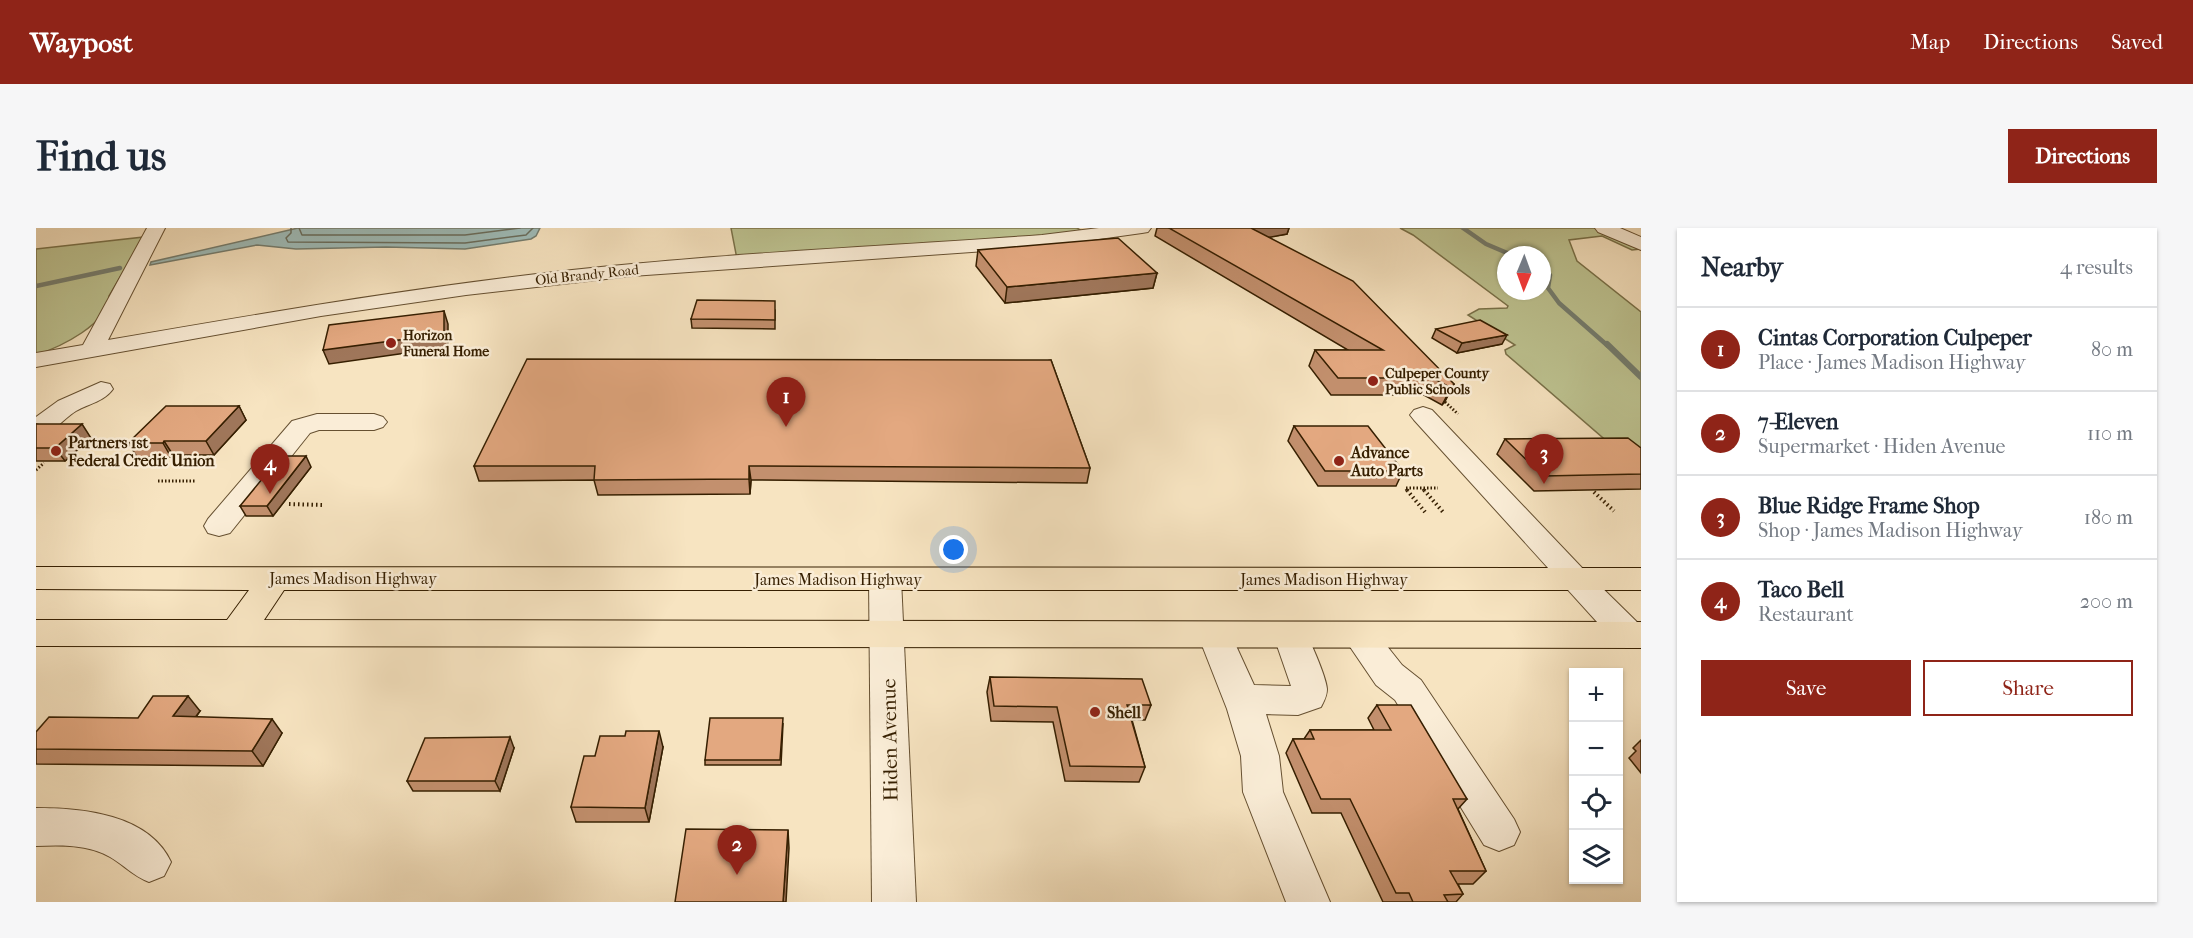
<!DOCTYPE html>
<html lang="en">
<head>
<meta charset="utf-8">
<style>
	body { margin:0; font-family:"IM FELL French Canon",serif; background:#f6f6f7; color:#1f2937 }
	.controls { position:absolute; right:18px; bottom:18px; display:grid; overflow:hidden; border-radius:0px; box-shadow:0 2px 4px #0004 }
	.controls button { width:54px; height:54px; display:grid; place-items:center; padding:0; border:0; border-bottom:2px solid #e0e1e3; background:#fff; color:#1f2937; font:30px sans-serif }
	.compass { position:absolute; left:1461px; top:18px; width:54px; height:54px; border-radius:50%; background:#fff; box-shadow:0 2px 4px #0004; rotate:181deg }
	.you { position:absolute; left:918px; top:322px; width:21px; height:21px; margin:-15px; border:4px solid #fff; border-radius:50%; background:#1a73e8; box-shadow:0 0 0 9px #1a73e833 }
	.badge { display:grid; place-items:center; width:39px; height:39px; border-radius:50%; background:#8f2418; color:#fff; font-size:20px; font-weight:700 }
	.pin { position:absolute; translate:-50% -50px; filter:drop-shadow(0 2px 3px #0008) }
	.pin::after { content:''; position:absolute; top:32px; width:21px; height:18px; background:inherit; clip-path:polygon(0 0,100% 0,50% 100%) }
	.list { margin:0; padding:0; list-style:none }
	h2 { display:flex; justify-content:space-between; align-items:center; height:78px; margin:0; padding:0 24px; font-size:26px }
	h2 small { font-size:20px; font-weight:400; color:#747a83 }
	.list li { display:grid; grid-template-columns:39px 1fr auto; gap:18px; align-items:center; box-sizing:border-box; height:84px; padding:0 24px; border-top:2px solid #e0e1e3 }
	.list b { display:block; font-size:22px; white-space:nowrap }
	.list p { margin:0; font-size:20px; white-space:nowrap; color:#747a83 }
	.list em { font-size:20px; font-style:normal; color:#747a83 }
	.actions { display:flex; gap:12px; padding:18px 24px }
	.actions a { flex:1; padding:14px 0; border:2px solid #8f2418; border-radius:0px; text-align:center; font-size:21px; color:#8f2418 }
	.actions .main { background:#8f2418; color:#fff }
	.icon { flex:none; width:33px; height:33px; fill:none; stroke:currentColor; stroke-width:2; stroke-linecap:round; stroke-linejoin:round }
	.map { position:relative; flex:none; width:1605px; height:674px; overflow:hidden; border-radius:0px }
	header { display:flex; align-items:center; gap:36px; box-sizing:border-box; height:84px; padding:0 30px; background:#8f2418; color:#fff }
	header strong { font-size:28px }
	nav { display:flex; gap:33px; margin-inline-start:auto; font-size:21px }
	.intro { display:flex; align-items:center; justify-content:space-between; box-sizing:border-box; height:144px; padding:0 36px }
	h1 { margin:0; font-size:42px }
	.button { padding:15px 27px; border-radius:0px; background:#8f2418; color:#fff; font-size:21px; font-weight:700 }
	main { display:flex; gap:36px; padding:0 36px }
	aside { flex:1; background:#fff; border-radius:0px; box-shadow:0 2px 4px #0004 }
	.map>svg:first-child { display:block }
</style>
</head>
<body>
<header>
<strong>Waypost</strong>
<nav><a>Map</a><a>Directions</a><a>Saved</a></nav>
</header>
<div class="intro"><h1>Find us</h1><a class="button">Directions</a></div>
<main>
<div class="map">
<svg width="1605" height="674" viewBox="0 0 1605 674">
	<rect width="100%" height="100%" fill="#f7e4c1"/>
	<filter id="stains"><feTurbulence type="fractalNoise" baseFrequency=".00333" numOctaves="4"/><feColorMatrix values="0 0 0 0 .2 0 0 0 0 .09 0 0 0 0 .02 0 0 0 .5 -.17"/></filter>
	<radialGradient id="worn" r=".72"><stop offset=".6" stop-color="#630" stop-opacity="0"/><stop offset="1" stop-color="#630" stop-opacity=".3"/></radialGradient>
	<g fill="#bec492" stroke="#7a724a" stroke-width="1.5" fill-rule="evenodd">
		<polygon points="695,0 1041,0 1049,5 701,31"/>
		<path d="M1364 0H1561L1605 21 1596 22 1566 8 1533 12 1541 33 1605 84V229L1573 215 1470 126 1469 122 1479 117 1432 87 1443 81 1471 80 1472 78 1377 7ZM1470 27H1506V63H1470Z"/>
		<path d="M108 9 73 68C73 96 24 119 0 127V21Z"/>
	</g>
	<polygon fill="#9fbdba" stroke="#757e70" stroke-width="1.5" points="262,0 504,0 500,8 495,11 429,21 350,19 260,21 221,17 114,37 115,34"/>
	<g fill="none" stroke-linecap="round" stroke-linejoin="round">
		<g stroke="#6a6e5e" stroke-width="1.5">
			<polyline points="255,0 255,5 250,10 252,14 429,15 490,7 497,0"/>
			<polyline points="263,0 266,7 429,7 484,0"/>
		</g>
		<g stroke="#757e70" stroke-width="4.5">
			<polyline points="1427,0 1450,16 1476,27"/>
			<polyline points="1506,41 1514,47 1512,60 1523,75 1572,118"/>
			<polyline points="0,58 84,40"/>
		</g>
		<polyline stroke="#757e70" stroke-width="6" points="1571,116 1605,149"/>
		<g stroke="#665031" stroke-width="2">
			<g id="minor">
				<path d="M111 0H129L72 112C246 82 420 52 596 36 732 23 869 17 1006 7L1063 0H1115L1112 4 1106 5 1006 19 596 48 430 67 285 88 0 139V125L47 117Z"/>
				<polygon points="1559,0 1584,0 1605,9 1605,22 1562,4"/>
				<path d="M65 154 74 156 77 161C69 173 52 176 40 183 26 192 16 206 0 210V189L22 173Z"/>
				<polygon points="1387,179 1396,182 1549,343 1605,398 1605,416 1593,419 1581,416 1378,192 1374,187 1378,182"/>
				<polygon points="281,186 338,186 347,189 351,194 347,199 338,202 283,202 274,205 194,305 183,308 172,305 168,298 172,291 256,193"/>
				<polygon points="849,340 860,343 865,351 880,674 836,674 833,351 838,343"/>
				<path d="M1254 394 1266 397C1273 410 1290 448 1291 461 1291 468 1288 473 1285 479L1262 487 1230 486 1243 528 1247 564 1294 674H1250L1207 564 1205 528 1191 481 1162 407 1167 398 1179 395 1191 398 1218 457 1255 458 1237 406 1242 397Z"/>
				<polygon points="1323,395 1335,398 1366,437 1385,452 1478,591 1484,604 1478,617 1463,623 1448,617 1359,472 1340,457 1306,407 1311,398"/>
				<path d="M0 580C46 580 113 586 135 634L128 648 113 654C97 648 88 637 74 629 52 616 24 617 0 618Z"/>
			</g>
		</g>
		<g stroke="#361f01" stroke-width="2">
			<polygon id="major" points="0,339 1605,340 1605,362 248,362 228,392 1605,394 1605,420 0,418 0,392 191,392 213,362 0,361"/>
		</g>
		<g stroke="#361f01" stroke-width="3" stroke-dasharray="1.5 2" stroke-linecap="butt">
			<polyline points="1409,174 1422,186"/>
			<polyline points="0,242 8,235"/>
			<polyline points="122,253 159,253"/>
			<polyline points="1370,260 1402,260"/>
			<polyline points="1370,261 1372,264"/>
			<polyline points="1387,261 1389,264"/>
		</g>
		<g stroke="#361f01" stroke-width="4" stroke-dasharray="1.5 3" stroke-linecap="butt">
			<polyline points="1371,262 1389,284"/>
			<polyline points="1388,262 1407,284"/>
			<polyline points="1558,264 1578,283"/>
			<polyline points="253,276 287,277"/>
		</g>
		<use href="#minor" fill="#faedd7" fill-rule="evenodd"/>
		<use href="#major" fill="#f7e4c1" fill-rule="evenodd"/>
	</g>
	<g fill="#c3906e" stroke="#361f01" stroke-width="1.5">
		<polygon points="1121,0 1253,0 1251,6 1233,9 1418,156 1409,173 1406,177 1388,167 1295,167 1273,138 1279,122 1312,122 1119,8"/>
		<polygon points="942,22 1121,45 1117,60 969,75 940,38"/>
		<polygon points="739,82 739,101 656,100 655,91"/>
		<polygon points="1400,101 1466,116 1421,125 1396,110"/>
		<polygon points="1015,132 1054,240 1051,255 715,252 714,266 562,267 558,252 443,253 438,238"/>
		<polygon points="203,178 210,192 178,227 137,227 135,229 101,229 92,215"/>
		<polygon points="0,196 55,210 29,233 0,233"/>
		<polygon points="1258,198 1367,243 1360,258 1282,258 1252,213"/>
		<polygon points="1469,211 1605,220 1605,261 1498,263 1461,226"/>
		<polygon points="275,239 237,288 210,288 204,278"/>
		<polygon points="954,449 1115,477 1109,492 1096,492 1109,539 1103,554 1029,553 1017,494 955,493 951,464"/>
		<polygon points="1341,477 1431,571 1422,581 1450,643 1437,656 1422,656 1427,666 1420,674 1347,674 1305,585 1276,585 1250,525 1257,511 1268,511 1274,502 1338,502 1332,490"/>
		<polygon points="164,483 160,489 246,505 227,538 0,536 0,504"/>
		<polygon points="747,496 745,537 669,537 669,532"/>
		<polygon points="1605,512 1605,545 1593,530 1600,523 1597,520"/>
		<polygon points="627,519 613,594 540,594 535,579 559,528"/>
		<polygon points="478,520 464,563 377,563 371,553"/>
	</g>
	<g fill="#9f765a" stroke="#361f01" stroke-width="1.5">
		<polygon points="1213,0 1253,0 1251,6 1209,14"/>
		<polygon points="1121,45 1117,60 969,75 971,59"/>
		<polygon points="408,83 412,96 412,119 293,136 287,122"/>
		<polygon points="1471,107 1466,116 1421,125 1426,115"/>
		<polygon points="1418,156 1409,173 1406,177 1415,160"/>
		<polygon points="203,178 210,192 178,227 170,213"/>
		<polygon points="46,196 55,210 29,233 19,220"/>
		<polygon points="128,213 137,227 135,229 127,215"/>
		<polygon points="270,228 275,239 237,288 231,278"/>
		<polygon points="713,238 715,252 714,266 713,251"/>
		<polygon points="152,468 164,483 149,503 137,488"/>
		<polygon points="236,491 246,505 227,538 216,523"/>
		<polygon points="623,503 627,519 613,594 609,580"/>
		<polygon points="474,509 478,520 464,563 459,553"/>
		<polygon points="752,602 753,620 750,674 747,674"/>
	</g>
	<g fill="#e3a880" stroke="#361f01" stroke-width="1.5">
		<polygon points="1133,0 1215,0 1317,53 1418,156 1415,160 1397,150 1302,150 1279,122 1347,122"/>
		<polygon points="1082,10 1121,45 971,59 942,22"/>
		<polygon points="661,72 739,73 739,92 655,91"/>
		<polygon points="408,83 408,106 287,122 293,97"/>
		<polygon points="1444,92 1471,107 1426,115 1400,101"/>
		<polygon points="491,131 1015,132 1054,240 713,238 713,251 558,252 559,238 438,238"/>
		<polygon points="130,178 203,178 170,213 128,213 127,215 92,215"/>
		<polygon points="0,196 46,196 19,220 0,220"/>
		<polygon points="1258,198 1332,198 1367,243 1289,243"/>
		<polygon points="1592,210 1605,220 1605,246 1507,248 1469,211"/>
		<polygon points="245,228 270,228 231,278 204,278"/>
		<polygon points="954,449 1106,451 1115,477 1091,477 1109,539 1034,538 1021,479 958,478"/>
		<polygon points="117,468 152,468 137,488 236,491 216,523 0,521 0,504 13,489 102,490"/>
		<polygon points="1341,477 1375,477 1431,571 1417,571 1450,643 1414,643 1427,666 1408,667 1412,674 1377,674 1373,665 1360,665 1314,571 1285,571 1257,511 1278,511 1274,502 1355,502"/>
		<polygon points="674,490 747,490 744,532 669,532"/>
		<polygon points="590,503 623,503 609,580 535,579 548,528 559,528 564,508 589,508"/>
		<polygon points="474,509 459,553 371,553 389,510"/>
		<polygon points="650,601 752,602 747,674 639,674"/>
	</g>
	<g fill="#8f2418" stroke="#faedd7" stroke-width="2">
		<circle cx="355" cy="115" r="6"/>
		<circle cx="1337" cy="153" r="6"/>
		<circle cx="20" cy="223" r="6"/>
		<circle cx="1303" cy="233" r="6"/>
		<circle cx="1059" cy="484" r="6"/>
	</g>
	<g text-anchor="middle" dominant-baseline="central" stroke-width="5" stroke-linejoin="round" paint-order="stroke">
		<g font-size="14" fill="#361f01" stroke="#faedd7">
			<text transform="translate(551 47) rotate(-6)">Old Brandy Road</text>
		</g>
		<g font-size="14" font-weight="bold" fill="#361f01" stroke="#faedd7" text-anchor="start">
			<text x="367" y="107">Horizon<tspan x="367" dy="16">Funeral Home</tspan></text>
			<text x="1349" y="145">Culpeper County<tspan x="1349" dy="16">Public Schools</tspan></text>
		</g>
		<g font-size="16" font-weight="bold" fill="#361f01" stroke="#faedd7" text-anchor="start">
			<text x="32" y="214">Partners 1st<tspan x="32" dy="18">Federal Credit Union</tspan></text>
			<text x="1315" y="224">Advance<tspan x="1315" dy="18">Auto Parts</tspan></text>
			<text x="1071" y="484">Shell</text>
		</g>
		<g font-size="16" fill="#361f01" stroke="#faedd7">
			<text x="317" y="350">James Madison Highway</text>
			<text x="802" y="351">James Madison Highway</text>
			<text x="1288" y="351">James Madison Highway</text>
		</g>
		<g font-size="20" fill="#361f01" stroke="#faedd7">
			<text transform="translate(854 512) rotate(-91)">Hiden Avenue</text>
		</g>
	</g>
	<rect width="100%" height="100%" filter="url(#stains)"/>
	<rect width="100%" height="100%" fill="url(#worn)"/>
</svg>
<div class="controls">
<button>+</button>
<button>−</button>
<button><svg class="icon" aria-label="locate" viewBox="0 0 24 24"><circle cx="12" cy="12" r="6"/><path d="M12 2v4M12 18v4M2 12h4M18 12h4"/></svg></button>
<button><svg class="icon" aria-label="layers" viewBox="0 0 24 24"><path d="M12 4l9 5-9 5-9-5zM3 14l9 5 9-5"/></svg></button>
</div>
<svg class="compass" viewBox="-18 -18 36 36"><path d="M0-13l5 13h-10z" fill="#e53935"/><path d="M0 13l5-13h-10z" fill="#747a83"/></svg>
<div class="you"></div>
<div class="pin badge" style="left:750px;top:199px">1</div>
<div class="pin badge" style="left:701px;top:647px">2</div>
<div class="pin badge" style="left:1508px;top:256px">3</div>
<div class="pin badge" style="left:234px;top:266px">4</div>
</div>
<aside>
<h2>Nearby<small>4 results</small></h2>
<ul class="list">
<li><span class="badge">1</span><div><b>Cintas Corporation Culpeper</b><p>Place · James Madison Highway</p></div><em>80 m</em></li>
<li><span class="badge">2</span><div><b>7-Eleven</b><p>Supermarket · Hiden Avenue</p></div><em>110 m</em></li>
<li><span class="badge">3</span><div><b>Blue Ridge Frame Shop</b><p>Shop · James Madison Highway</p></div><em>180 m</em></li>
<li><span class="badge">4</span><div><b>Taco Bell</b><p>Restaurant</p></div><em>200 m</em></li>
</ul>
<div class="actions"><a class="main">Save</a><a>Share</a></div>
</aside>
</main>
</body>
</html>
